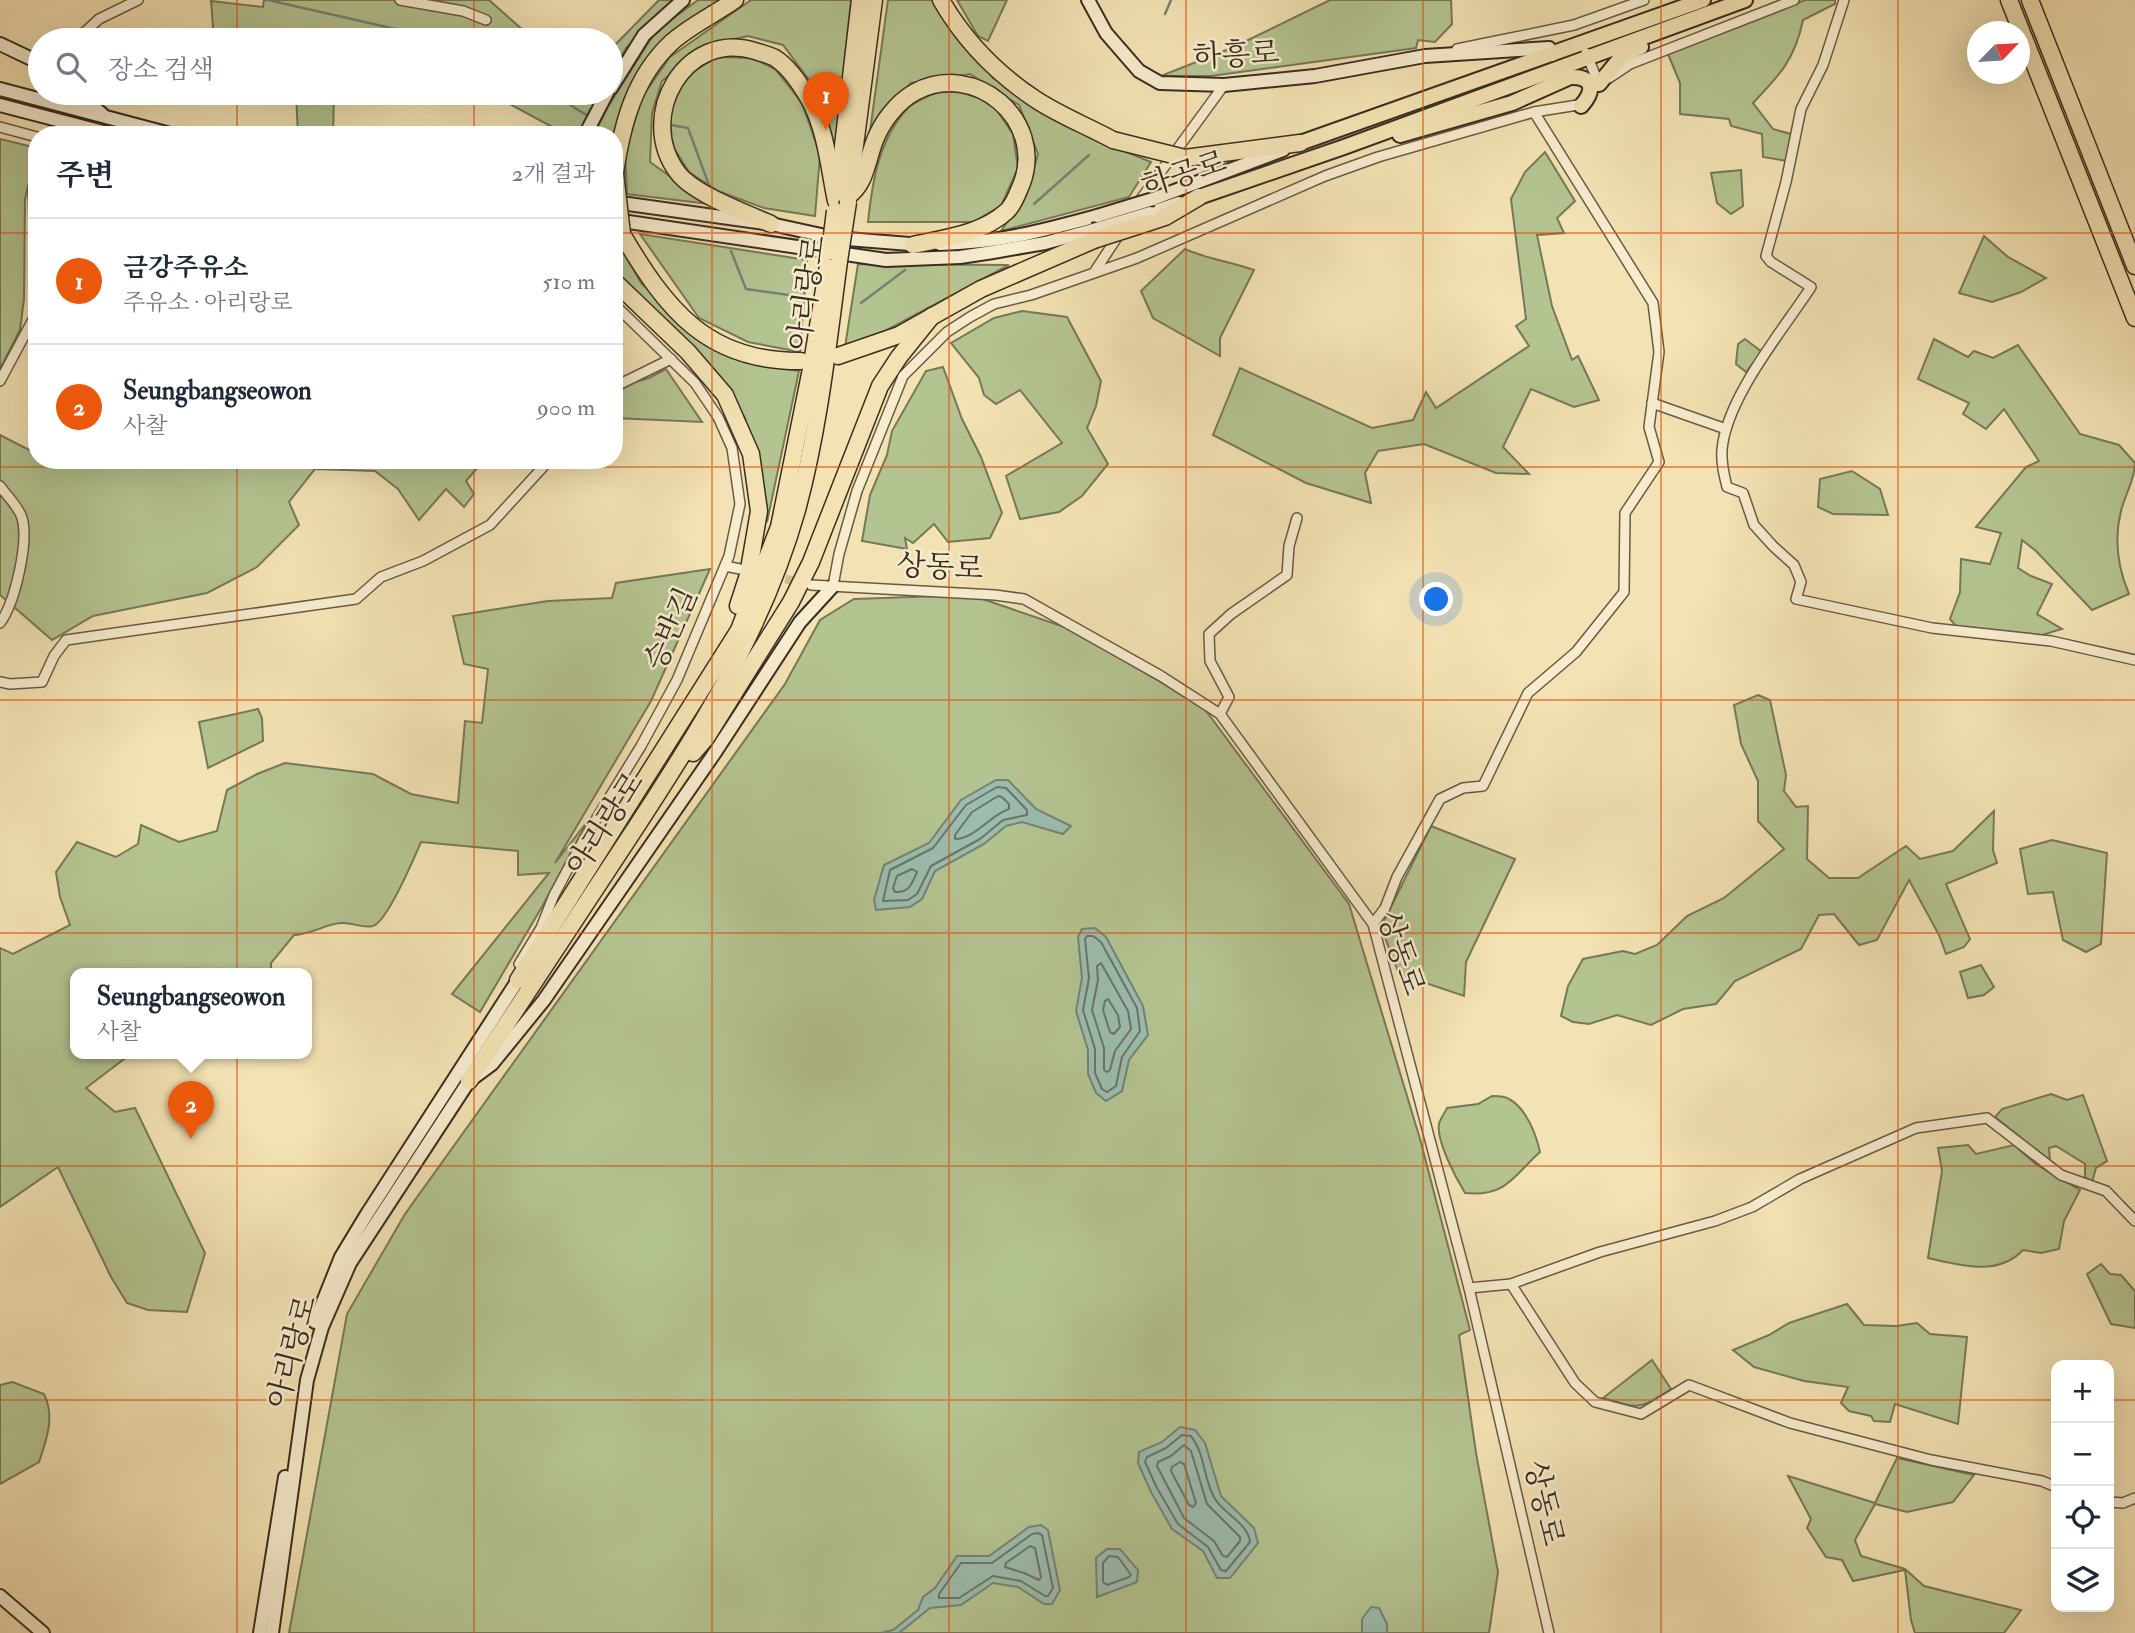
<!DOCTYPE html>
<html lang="ko">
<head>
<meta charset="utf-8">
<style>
	body { margin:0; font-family:"IM FELL Double Pica","Noto Serif KR",serif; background:#f2f2f3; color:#1f2937 }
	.controls { position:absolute; right:21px; bottom:21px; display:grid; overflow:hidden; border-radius:14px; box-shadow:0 7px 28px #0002 }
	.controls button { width:63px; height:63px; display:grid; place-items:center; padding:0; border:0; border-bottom:2px solid #e0e1e3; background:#fff; color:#1f2937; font:35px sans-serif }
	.compass { position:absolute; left:1967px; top:21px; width:63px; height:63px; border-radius:50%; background:#fff; box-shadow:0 7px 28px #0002; rotate:65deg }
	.you { position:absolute; left:1437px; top:600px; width:24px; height:24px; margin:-18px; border:5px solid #fff; border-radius:50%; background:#1a73e8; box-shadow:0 0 0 10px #1a73e833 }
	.badge { display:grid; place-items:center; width:46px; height:46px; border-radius:50%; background:#ea580c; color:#fff; font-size:23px; font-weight:700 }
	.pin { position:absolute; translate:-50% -58px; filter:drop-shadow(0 2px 4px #0008) }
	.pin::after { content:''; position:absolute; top:37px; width:24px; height:21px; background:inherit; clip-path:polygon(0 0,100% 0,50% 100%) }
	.popup { position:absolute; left:70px; top:968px; width:242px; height:91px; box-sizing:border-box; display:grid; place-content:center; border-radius:14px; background:#fff; filter:drop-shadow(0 2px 5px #0005); font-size:23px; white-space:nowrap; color:#747a83 }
	.popup b { font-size:26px; color:#1f2937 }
	.popup::after { content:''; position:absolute; left:50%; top:100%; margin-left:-14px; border:14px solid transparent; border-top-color:#fff }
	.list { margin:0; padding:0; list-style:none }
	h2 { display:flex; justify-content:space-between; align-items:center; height:91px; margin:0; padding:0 28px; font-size:30px }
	h2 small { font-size:23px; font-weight:400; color:#747a83 }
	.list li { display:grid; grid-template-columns:46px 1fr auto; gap:21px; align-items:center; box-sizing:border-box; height:126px; padding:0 28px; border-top:2px solid #e0e1e3 }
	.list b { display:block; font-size:26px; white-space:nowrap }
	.list p { margin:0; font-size:23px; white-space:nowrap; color:#747a83 }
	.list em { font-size:23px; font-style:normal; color:#747a83 }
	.icon { flex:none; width:38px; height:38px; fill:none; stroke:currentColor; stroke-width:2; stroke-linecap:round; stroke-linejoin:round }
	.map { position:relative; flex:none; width:2135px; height:1633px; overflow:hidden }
	.search { position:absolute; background:#fff; box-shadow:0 7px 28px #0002; left:28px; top:28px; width:595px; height:77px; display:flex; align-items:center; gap:18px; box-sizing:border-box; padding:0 24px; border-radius:38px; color:#747a83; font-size:26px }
	.panel { position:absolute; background:#fff; box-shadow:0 7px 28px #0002; left:28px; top:126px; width:595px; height:343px; border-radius:28px }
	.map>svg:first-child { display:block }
</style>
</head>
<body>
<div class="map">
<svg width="2135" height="1633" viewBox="0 0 2135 1633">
	<rect width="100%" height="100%" fill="#f3e2b3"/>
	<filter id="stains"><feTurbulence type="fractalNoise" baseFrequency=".00286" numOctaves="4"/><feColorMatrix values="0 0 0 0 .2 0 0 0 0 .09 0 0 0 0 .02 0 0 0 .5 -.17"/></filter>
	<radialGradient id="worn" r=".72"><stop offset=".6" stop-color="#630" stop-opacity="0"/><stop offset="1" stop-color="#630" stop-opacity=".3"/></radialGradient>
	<g fill="#b4c491" stroke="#777858" stroke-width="2">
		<polygon points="264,0 489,0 534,40 417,40 398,34 397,40 214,40 211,1 263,7"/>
		<polygon points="659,0 673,0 626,48 611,76 611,49"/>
		<polygon points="698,0 721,0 660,47 625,97 613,135 594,135 607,108 656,31"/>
		<polygon points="751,0 851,0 835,149 818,92 783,45 748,36 703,46 662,81 652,113 650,162 709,204 627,194 625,154 642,97 670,57"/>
		<polygon points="888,0 934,0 993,78 1089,137 1151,162 1129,197 1001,231 1026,195 1038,154 1019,105 970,74 911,83 870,131"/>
		<polygon points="957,0 1007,0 988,41 978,36"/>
		<polygon points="1330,0 1451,0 1452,24 1435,42 1418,40 1416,48 1211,76 1161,76 1234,47"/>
		<path d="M1805 0H1835V4L1803 20C1795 59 1780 75 1753 103L1773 129 1791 134 1787 161 1763 157 1762 134 1731 126 1729 119 1680 114V83L1668 54Z"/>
		<polygon points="717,57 752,58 775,69 802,103 820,155 815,216 764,208 718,191 689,172 670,142 670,111 686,76"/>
		<path d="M937 92H969L991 102 1013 134 1018 168 1001 206 973 222H868C872 183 879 138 908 108 915 101 928 97 937 92Z"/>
		<polygon points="296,93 334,93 333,135 298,135"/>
		<polygon points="489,93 601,93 579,135 567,135"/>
		<polygon points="0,139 37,148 25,199 24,299 20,330 0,369"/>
		<polygon points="1545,152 1575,201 1557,218 1564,233 1537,235 1552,306 1572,360 1578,356 1599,400 1574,407 1531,389 1503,447 1529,474 1496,473 1424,444 1378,451 1365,473 1371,503 1306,483 1213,435 1240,368 1372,428 1413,420 1426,392 1436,408 1529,346 1516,326 1526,319 1511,199 1525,172"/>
		<polygon points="1741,170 1743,206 1731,214 1717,203 1711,173"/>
		<polygon points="614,234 641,283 699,341 748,363 799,371 767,522 745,418 706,362 614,272"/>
		<polygon points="640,234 807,260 800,352 748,342 699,318"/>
		<polygon points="1984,236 2008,257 2046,278 2021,292 1992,302 1959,293"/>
		<path d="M1185 249C1207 259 1231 262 1254 270L1220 338V356L1153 318 1141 291Z"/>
		<polygon points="858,264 1009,265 885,331 845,347"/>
		<polygon points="1022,311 1067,317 1101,381 1096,406 1087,428 1108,464 1082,496 1059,512 1020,519 1006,476 1062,443 1020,390 996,404 984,395 979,378 951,343 994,318"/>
		<polygon points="1745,339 1762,352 1746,372 1736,364 1738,344"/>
		<path d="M1934 339 1968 357 1974 351 1993 358 2018 345 2080 434 2119 445 2135 463C2135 479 2125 495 2121 511 2114 539 2118 568 2129 594L2092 610 2036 551 2022 540 2018 568 2031 576 2052 584 2037 614 2062 629 2042 635 1956 626 1950 619 1960 592 1961 559 1990 564 2001 533 1976 527 2026 467 2039 461 2004 409 1986 429 1963 414 1969 403 1918 379Z"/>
		<polygon points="943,367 962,419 981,457 1002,513 990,538 948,542 934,524 913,543 905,538 907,549 862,541 870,495 887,455 892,431 926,371"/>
		<polygon points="666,369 702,422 614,418 614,394 635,382 649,378"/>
		<polygon points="0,435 29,450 37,448 37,460 471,460 478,467 466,481 474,494 464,507 446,489 419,520 398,489 375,471 315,469 289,502 299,525 257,567 207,593 93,616 52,640 0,595"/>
		<polygon points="1852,471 1880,489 1888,515 1833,514 1818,507 1820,479"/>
		<path d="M710 569 651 701 555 863 590 818 543 905 480 1012 452 994 549 873 518 875V851L421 842C414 858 388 921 373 926 363 929 352 922 341 923 325 924 313 934 294 935L271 963V973H76V1053H132L86 1088 115 1112 135 1108 205 1253 187 1312 148 1310 127 1303 111 1277 58 1167 0 1207V948L13 954 70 925 60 897 56 872 77 842 116 857 138 844 141 825 179 842 217 831 227 790 257 774 285 763 373 774 411 794 458 803 465 721 482 723 488 669 464 664 453 616 548 601 612 598 616 583Z"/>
		<polygon points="971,595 1073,630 1204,708 1349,904 1420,1139 1470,1330 1459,1335 1476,1453 1498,1572 1489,1633 289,1633 347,1314 405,1214 785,684 820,620 854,599"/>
		<polygon points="1758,695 1770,700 1786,775 1784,791 1796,807 1808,806 1807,859 1829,878 1858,878 1906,846 1920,859 1953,851 1994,811 1993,850 1997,863 1946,884 1970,939 1964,947 1946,954 1939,935 1909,880 1877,940 1859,945 1834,914 1819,915 1801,949 1735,981 1716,1004 1683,1009 1651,1025 1617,1015 1589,1024 1573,1022 1561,1016 1568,986 1583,959 1623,951 1635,954 1657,945 1687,916 1724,898 1784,849 1758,821 1758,781 1741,744 1734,705"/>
		<polygon points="258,709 262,718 263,741 208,768 199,722"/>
		<polygon points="1431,826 1515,859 1466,962 1464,996 1399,974 1381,927"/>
		<polygon points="2052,840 2107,853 2101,944 2086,952 2063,940 2053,892 2028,894 2020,849"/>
		<polygon points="1981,965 1994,987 1984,995 1968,998 1960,972"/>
		<polygon points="2051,1094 2067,1100 2083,1095 2107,1161 2096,1168 2092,1182 2085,1177 2085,1164 2056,1146 2049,1148 2050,1161 1995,1117 2002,1109"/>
		<path d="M1492 1096C1498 1096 1505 1096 1509 1099 1526 1108 1536 1134 1540 1152 1513 1176 1507 1197 1465 1193 1456 1178 1436 1141 1439 1124 1440 1119 1445 1113 1447 1108L1478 1104Z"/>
		<path d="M1968 1145 1976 1154 2014 1145 2037 1165 2080 1190 2064 1221 2059 1249 2041 1253 2023 1250C1998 1277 1959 1265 1928 1258L1942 1171 1938 1148Z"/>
		<polygon points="2101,1264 2110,1274 2121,1275 2135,1291 2135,1328 2111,1324 2087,1274"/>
		<polygon points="1847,1304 1864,1325 1896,1326 1917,1323 1930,1334 1967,1337 1958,1424 1895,1404 1890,1422 1874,1421 1871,1416 1849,1411 1841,1403 1848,1387 1804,1381 1754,1367 1733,1350 1769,1335 1789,1323"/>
		<path d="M1652 1360 1671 1389C1638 1410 1640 1409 1603 1398Z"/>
		<path d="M12 1382 44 1394C55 1416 47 1439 39 1462L0 1484V1385Z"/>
		<polygon points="1897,1458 1974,1475 1953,1502 1907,1512 1875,1504 1855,1540 1861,1556 1905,1569 1924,1586 2021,1610 2004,1633 1915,1633 1911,1620 1905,1570 1853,1581 1842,1560 1826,1557 1807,1528 1811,1519 1788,1476 1875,1503"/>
	</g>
	<g fill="#9bbdaf" stroke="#748376" stroke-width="2">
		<polygon points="996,780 1008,780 1036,809 1071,826 1063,834 1022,822 1006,826 984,844 935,871 922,899 910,907 876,910 874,900 884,865 929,843 961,800"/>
		<polygon points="1095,928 1106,937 1143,1006 1148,1035 1129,1060 1122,1091 1106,1101 1096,1093 1088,1074 1088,1050 1076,1011 1082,978 1078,937 1082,929"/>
		<polygon points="1180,1427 1195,1430 1205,1443 1221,1496 1254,1528 1258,1543 1230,1578 1217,1578 1203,1551 1172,1529 1151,1492 1138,1463 1139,1452 1162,1442"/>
		<polygon points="1041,1525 1048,1530 1060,1590 1052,1604 1044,1604 1018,1587 993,1583 961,1605 930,1608 899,1633 881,1633 893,1630 918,1610 923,1597 935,1588 957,1556 989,1556 1029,1527"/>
		<polygon points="1107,1549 1120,1549 1138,1570 1137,1582 1097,1597 1096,1558"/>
		<polygon points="1371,1607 1379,1608 1387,1624 1387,1633 1362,1633 1362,1619"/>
	</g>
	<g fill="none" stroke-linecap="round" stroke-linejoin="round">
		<g stroke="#6a7568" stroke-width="2">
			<polygon points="997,787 1006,788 1027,810 1027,815 1003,820 980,839 931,866 917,894 908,900 883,901 890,870 933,848 966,805"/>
			<path d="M998 796 1002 797 1009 804V809C990 815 975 839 955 839V835L972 812Z"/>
			<path d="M912 869 917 872C912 884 909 893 895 892L893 888 897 876Z"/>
			<polygon points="1087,936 1093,936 1101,942 1137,1008 1140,1031 1122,1057 1116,1086 1107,1092 1102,1089 1095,1073 1095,1049 1083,1010 1089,978 1085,939"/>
			<polygon points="1101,963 1128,1011 1131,1029 1115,1051 1110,1070 1107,1072 1104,1070 1104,1048 1092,1010 1098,980 1097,966"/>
			<polygon points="1108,999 1118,1015 1120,1027 1114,1034 1110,1032 1103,1010 1105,1001"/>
			<path d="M1182 1435 1191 1436C1206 1455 1203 1480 1215 1499 1225 1515 1248 1523 1250 1542L1226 1571 1221 1570 1208 1547 1178 1524 1157 1488 1145 1462 1147 1457 1166 1448Z"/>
			<polygon points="1184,1445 1191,1451 1207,1504 1240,1537 1240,1541 1227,1557 1223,1556 1214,1541 1184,1518 1157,1466 1158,1462 1171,1456"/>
			<polygon points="1180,1462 1184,1464 1196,1503 1193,1507 1189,1505 1171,1471 1172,1467"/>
			<polygon points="1038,1533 1042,1535 1053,1588 1048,1596 1045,1596 1021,1581 993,1576 959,1598 939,1598 939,1594 961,1563 992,1563 1032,1534"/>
			<polygon points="1030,1546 1035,1548 1041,1577 1039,1580 1024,1573 1005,1567 1006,1563"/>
			<polygon points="1109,1556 1118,1557 1131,1575 1129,1577 1107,1585 1103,1582 1103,1563"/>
		</g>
		<g stroke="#748376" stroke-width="2.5">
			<polyline points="268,0 444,40"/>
			<polyline points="1165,14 1171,0"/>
			<polyline points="551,93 588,116"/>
			<polyline points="671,125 688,128 710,188"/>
			<polyline points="1034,204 1089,155"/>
			<polyline points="731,251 746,289 803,297"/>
			<polyline points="861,303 905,270"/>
		</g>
		<polyline stroke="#cebe96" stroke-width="9" stroke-dasharray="9 4.5" stroke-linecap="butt" points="772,576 803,583"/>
		<g stroke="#685a45" stroke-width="12">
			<g id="street">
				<polyline points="400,0 463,11 486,20"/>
				<path d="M1844 0 1823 65 1801 109 1786 182 1766 256 1771 262 1811 287C1783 330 1726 398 1722 450 1721 463 1724 475 1727 487L1743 493 1754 525 1773 546 1794 565 1801 582 1796 599 1932 628 2051 641 2135 660"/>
				<polyline points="76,40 99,19 138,0"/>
				<polyline points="1457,49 1574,25 1644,0"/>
				<polyline points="1586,53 1599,84"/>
				<polyline points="1609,78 1630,64 1794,0"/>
				<polyline points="0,127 37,137"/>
				<polyline points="37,176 33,189 37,298"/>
				<polyline points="1138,203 1224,85"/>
				<polyline points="1095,271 1120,233"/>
				<polyline points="0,381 37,312"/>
				<polyline points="614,387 671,359"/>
				<polyline points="1652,403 1726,429"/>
				<path d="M0 486C6 495 19 507 22 518 29 542 15 603 0 623"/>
				<polyline points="725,566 740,569"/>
				<polyline points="811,585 995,595 1024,599 1161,676 1220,714 1373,924 1469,1288 1549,1633"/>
				<polyline points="833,586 839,554 857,491 903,376 947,332 970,317 994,304 1031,295 1137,258 1325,176 1378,157 1534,112 1584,104"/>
				<polyline points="0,682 10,684 42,682 54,656 66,640 356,599 381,577 423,561 490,525 543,467 546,460"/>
				<polyline points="1220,714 1229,697 1210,661 1209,634 1231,614 1287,575 1289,546 1297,518"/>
				<polyline points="1373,924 1385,908 1397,877 1440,799 1463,788 1483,786 1528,693 1576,652 1624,592 1625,513 1659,462 1649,427 1659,352 1653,303 1534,112"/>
				<polyline points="519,964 541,928 554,895 584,839 641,746 677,680 729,556 740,504 732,448 718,417 695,383 614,304"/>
				<polyline points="1511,1284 1575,1383 1595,1402 1641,1414 1689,1385 1790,1423 1931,1460 2042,1481 2056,1487"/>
				<polyline points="1469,1288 1511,1284 1600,1252 1715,1221 1752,1207 1800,1179 1916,1128 1987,1118 2061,1175 2106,1191 2135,1221"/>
				<polyline points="2109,1502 2123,1503 2135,1498"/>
			</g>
		</g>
		<g stroke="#3a2d20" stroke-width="16">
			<g id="secondary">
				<polyline points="1088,0 1106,33 1139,71 1160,83 1224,85 1315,76 1425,56 1549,48 1552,55"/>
				<polyline points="0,44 40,63"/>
				<polyline points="611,88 644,35 683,0"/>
				<polyline points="0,89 174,135"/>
				<polyline points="77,93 102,114"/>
				<polyline points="0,105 115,135"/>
				<polyline points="585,135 607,93"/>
				<polyline points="1153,199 1283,150"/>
				<polyline points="614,202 771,224 835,238 922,245"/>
				<polyline points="1150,213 1179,203"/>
				<polyline points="615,220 886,260 960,257 993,252 1045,243 1093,230"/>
				<path d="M940 244C997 243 1042 231 1097 216"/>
				<polyline points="315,1322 341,1257 367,1214 518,980"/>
				<polyline points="0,1596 43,1633"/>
				<polyline points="260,1633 285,1477"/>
				<polyline points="272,1633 307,1380 322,1327 350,1263 469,1081 492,1064 544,1000 716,751 800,622 833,586"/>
			</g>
		</g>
		<g stroke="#3a2d20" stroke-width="18">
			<g id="primary">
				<polyline points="1599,84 1622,56 1641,47"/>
				<path d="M1400 135 1512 103 1570 77C1594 76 1595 91 1581 106"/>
				<polyline points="1300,143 1703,0"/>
				<polyline points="1199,197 1344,147 1745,0"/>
			</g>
		</g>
		<g stroke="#3a2d20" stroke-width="19">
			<g id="highway">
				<path d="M941 0C964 40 996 73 1035 99 1059 115 1087 126 1113 140"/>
				<polyline points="2009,0 2135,318"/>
				<polyline points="2030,0 2135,266"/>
				<polyline points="1185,158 1300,143"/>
				<path d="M615 173C622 125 634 77 672 42 690 26 715 14 735 0"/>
				<polyline points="838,189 860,0"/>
				<path d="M848 196C866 184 867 160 875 140 882 122 897 102 915 92 975 60 1045 120 1022 183 1018 192 1014 205 1007 211 982 234 945 238 913 245"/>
				<polyline points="848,199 874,0"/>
				<polyline points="1147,223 1165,217 1199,197"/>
				<path d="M771 224C746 213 694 194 678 173 635 116 686 29 755 51 761 53 770 55 775 58 789 67 801 85 809 99 826 129 829 168 836 201"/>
				<path d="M622 234C666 309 707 362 801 361"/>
				<polyline points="614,281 688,352 725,395 751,454 759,511 748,575 738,606"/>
				<polyline points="838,356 899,335 981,289 1094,240"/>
				<polyline points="693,753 706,738 791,602 811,562 880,386 899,357 932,316"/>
				<polyline points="518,980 739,630 779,527 811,369 829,259"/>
				<path d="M469 1081C521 1003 572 925 623 847 693 741 762 634 797 510 819 429 828 344 839 261"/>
			</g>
		</g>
		<use href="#street" stroke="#f7ecce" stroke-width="9"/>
		<use href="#secondary" stroke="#f7ecce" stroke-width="12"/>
		<use href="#primary" stroke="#f3e2b3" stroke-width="14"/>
		<use href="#highway" stroke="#f3e2b3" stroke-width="16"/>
		<g stroke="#3a2d20" stroke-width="16" stroke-linecap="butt">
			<g id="secondary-bridge">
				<polyline points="1097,216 1153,199"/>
				<polyline points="1093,230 1150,213"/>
			</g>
		</g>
		<g stroke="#3a2d20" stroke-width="19" stroke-linecap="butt">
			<g id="highway-bridge">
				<polyline points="1113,140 1185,158"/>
				<polyline points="615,173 622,234"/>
				<polyline points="1094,240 1147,223"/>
				<polyline points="830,251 835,211"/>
				<polyline points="839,261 848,202"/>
			</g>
		</g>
		<use href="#secondary-bridge" stroke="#f7ecce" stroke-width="12"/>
		<use href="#highway-bridge" stroke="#f3e2b3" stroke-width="16"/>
	</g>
	<path fill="none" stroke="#d7550e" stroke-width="2" stroke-opacity="0.55" d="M237 0V40M474 0V40M712 0V1633M949 0V1633M1186 0V1633M1423 0V1633M1661 0V1633M1898 0V1633M237 93V135M474 93V135M0 233H37M614 233H2135M237 460V1633M474 460V1633M0 467H2135M0 700H2135M0 933H2135M0 1166H2135M0 1400H2056M2109 1400H2135"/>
	<g text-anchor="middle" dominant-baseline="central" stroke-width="5" stroke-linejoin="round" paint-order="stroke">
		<g font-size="30" fill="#3a2d20" stroke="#f7ecce">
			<text transform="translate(1236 55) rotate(-3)">하흥로</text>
			<text transform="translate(1184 174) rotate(-18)">하공로</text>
			<text transform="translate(807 293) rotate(-82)">아리랑로</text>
			<text transform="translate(940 567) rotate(3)">상동로</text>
			<text transform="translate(671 629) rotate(-66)">승반길</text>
			<text transform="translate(605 824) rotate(-57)">아리랑로</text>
			<text transform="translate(1401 953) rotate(71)">상동로</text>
			<text transform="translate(292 1352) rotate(-75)">아리랑로</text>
			<text transform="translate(1544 1503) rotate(77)">상동로</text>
		</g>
	</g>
	<rect width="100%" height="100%" filter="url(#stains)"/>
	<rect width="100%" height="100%" fill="url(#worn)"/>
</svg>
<div class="controls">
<button>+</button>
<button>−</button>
<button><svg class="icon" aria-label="locate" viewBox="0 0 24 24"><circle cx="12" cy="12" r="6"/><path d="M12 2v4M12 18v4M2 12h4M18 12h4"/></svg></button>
<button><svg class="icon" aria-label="layers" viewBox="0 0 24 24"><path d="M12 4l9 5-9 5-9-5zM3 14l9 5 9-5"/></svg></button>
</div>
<svg class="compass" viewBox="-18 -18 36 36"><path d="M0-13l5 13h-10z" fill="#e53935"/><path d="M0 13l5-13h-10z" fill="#747a83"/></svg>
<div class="you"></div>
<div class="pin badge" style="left:826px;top:130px">1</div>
<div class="pin badge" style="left:191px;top:1139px">2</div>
<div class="popup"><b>Seungbangseowon</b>사찰</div>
<div class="search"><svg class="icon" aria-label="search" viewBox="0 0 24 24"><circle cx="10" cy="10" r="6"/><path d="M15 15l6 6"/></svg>장소 검색</div>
<section class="panel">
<h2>주변<small>2개 결과</small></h2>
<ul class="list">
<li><span class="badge">1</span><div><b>금강주유소</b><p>주유소 · 아리랑로</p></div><em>510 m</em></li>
<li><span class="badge">2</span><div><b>Seungbangseowon</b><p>사찰</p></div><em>900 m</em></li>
</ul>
</section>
</div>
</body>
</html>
